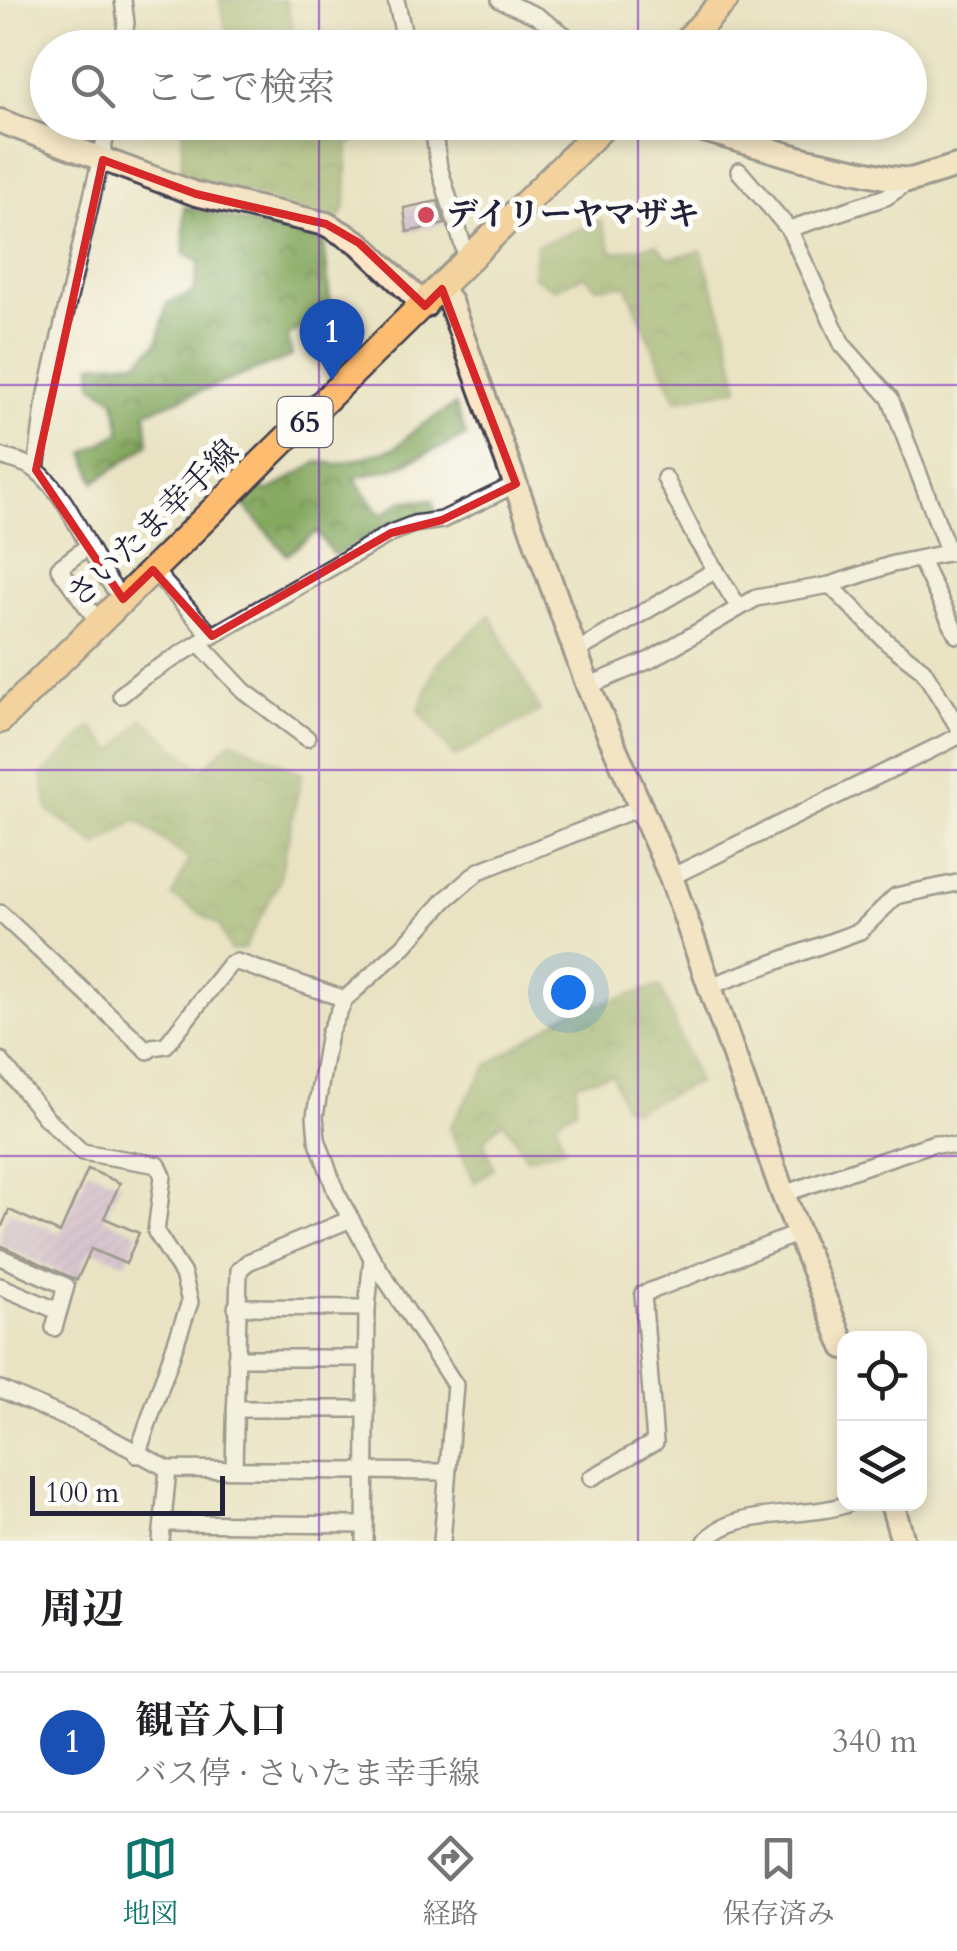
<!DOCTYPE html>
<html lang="ja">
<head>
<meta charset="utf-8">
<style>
	body { margin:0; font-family:Cardo,"Noto Serif JP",serif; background:#f6f6f6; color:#202124 }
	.controls { position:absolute; right:30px; bottom:30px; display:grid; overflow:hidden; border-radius:20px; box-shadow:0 5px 15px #0003 }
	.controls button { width:90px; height:90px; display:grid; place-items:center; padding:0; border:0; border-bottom:2px solid #e0e0e0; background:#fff; color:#202124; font:50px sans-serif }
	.scale { position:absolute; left:30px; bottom:25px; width:195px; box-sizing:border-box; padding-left:10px; border:5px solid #22223b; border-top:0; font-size:28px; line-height:35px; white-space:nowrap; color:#22223b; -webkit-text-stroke:8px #fdfcf7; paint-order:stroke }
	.you { position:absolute; left:568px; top:992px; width:35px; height:35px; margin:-25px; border:8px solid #fff; border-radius:50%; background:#1a73e8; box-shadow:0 0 0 15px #1a73e833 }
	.badge { display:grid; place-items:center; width:65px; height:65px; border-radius:50%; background:#0f766e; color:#fff; font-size:32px; font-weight:700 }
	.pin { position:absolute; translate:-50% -82px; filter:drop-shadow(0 2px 5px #0008) }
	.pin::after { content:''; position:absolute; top:52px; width:35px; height:30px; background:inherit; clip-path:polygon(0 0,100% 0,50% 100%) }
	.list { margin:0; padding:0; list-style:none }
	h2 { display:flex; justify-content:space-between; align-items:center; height:130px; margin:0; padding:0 40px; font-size:42px }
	h2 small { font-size:32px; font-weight:400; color:#757577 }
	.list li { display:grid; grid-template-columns:65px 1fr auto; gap:30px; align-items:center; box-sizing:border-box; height:140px; padding:0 40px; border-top:2px solid #e0e0e0 }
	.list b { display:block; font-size:38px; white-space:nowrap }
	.list p { margin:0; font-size:32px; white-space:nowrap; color:#757577 }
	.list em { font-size:32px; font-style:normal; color:#757577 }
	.icon { flex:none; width:55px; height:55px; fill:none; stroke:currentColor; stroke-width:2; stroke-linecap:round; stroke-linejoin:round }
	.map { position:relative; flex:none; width:957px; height:1541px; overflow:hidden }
	.search { position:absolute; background:#fff; box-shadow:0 5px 15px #0003; left:30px; right:30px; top:30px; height:110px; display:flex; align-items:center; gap:25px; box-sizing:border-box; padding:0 35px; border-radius:55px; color:#757577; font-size:38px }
	.sheet { height:270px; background:#fff }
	nav { display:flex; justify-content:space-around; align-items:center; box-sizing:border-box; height:140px; border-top:2px solid #e0e0e0; background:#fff; font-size:28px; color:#757577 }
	nav a { display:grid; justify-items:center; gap:5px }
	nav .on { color:#0f766e }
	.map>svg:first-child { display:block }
</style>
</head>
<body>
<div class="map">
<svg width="957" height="1541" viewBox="0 0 957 1541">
	<defs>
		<pattern id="forest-crowns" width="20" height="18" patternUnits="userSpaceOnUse" patternTransform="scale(2.5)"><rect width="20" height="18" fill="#82a65b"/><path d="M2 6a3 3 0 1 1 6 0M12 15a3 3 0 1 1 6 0" fill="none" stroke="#6a874c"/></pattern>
		<pattern id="building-hatch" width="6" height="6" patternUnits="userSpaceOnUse" patternTransform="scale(2.5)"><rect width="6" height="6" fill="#c39ede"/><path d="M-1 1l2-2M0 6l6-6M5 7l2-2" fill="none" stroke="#9e80b5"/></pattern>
	</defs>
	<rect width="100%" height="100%" fill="#fdfcf7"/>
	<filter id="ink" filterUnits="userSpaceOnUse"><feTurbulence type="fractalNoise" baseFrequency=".01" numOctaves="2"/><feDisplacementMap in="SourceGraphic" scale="20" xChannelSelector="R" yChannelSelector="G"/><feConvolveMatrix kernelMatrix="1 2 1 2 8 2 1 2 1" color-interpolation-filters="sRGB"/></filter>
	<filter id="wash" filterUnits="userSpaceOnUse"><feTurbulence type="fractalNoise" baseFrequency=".0048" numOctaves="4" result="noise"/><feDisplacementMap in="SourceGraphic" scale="40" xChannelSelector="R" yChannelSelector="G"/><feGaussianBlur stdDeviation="2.25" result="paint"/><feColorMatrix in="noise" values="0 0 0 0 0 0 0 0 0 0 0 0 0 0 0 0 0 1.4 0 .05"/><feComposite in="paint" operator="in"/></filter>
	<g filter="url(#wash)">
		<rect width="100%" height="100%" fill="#e9e3c3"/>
		<g fill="url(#forest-crowns)" stroke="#52644b" stroke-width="2.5">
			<polygon points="219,0 286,0 297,47 231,47"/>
			<polygon points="183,123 356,123 355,140 348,147 346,207 338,221 181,174"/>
			<polygon points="184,206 324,242 331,310 288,336 292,356 146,412 149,444 95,482 85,453 121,432 115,400 93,384 92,364 139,361 158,342 167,303 194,292 199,262 184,254"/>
			<polygon points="601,220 613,253 656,244 669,258 701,251 726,326 739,388 676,400 626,285 596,287 584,275 555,289 533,276 536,246"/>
			<polygon points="455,405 466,436 394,468 354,478 381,515 402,501 433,500 436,516 394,522 334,555 316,532 287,555 241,502 254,488 269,491 318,462 340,464 395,448 417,428"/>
			<polygon points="490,615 540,711 454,757 419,710 436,665"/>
			<polygon points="143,719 202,770 232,740 302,773 279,882 244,949 230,951 219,925 172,896 189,860 137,820 97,846 48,810 42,776 91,726 114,752"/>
			<polygon points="660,986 698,1082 635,1110 623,1105 612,1074 576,1083 576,1109 556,1121 564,1148 527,1158 503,1121 484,1141 494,1168 475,1182 449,1128 488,1065 569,1013"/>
		</g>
		<g id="blocks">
			<g fill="url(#building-hatch)">
				<polygon points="438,201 445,224 407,232 404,208"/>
				<polygon points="88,1169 120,1183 104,1218 139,1233 126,1264 91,1249 77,1280 0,1245 0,1231 9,1210 60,1233"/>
			</g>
		</g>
	</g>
	<g filter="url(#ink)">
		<use href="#blocks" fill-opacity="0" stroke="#403f4f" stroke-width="2.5"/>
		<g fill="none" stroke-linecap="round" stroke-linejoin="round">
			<g stroke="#403f4f" stroke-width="20">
				<g id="street">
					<polyline points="396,0 407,48"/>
					<polyline points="500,0 537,16 583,48"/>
					<polyline points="122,48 126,23 123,0"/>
					<polyline points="432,122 439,167 465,252 471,260"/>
					<polyline points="739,171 789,229 886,197 911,180"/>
					<polyline points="789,229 842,344 890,398 949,553"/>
					<path d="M0 456C12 460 26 462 36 470 77 503 88 562 123 599"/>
					<polyline points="36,470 44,407 109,122"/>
					<polyline points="665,478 696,539 738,606"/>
					<polyline points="87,547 59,568 99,623"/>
					<polyline points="920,559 957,635"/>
					<polyline points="153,570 212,636 391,533 414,524 442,520 516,484"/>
					<polyline points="830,585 888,643 923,670 957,725"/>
					<polyline points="199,643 244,691 307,738"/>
					<polyline points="577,651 716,570"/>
					<polyline points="588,686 650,660 756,598 830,585 893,564 957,551"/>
					<polyline points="121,695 143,677 204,640"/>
					<polyline points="671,877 957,737"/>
					<polyline points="0,913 148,1051 152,1047 166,1045 230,964 237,962 345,999"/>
					<polyline points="710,986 860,931 896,896 957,883"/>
					<polyline points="0,1060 46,1118 82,1152 158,1165 163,1176 156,1232 183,1274 190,1302 137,1455"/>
					<polyline points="783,1194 934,1143 957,1147"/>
					<polyline points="0,1257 66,1286 54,1328"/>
					<polyline points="0,1286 58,1311"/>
					<polyline points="236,1307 367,1308"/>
					<polyline points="236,1358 367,1358"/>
					<polyline points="0,1389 101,1433 168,1469 446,1472"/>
					<polyline points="235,1409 366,1409"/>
					<polyline points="234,1468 239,1270 248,1262 351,1219"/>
					<polyline points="591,1478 655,1442 643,1294 799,1233"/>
					<polyline points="163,1523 365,1525"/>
					<polyline points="161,1541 168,1469"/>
					<polyline points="365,1541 367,1308 372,1258"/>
					<polyline points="442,1541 455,1385 372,1258 336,1192 317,1139 315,1116 329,1033 345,999 404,946 445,900 479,871 639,808"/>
					<path d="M706 1541C732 1507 808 1519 847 1504"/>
				</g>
			</g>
			<g stroke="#403f4f" stroke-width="28">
				<g id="secondary">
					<polyline points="0,121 196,194 326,224 359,243 425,306"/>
					<polyline points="677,122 802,159 890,178 911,180 957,166"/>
					<polyline points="442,289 450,302 588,686 671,877 783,1194 844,1347"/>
					<polyline points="892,1504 903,1541"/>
				</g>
			</g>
			<g stroke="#403f4f" stroke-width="30">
				<g id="primary">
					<polyline points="680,48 725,0"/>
					<polyline points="0,720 608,122"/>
				</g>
			</g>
			<use href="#street" stroke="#fff" stroke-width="15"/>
			<use href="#secondary" stroke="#ffe4c6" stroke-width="22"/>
			<use href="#primary" stroke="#febc70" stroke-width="25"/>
		</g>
	</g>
	<path d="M0 0H957V1541H0ZM103 160 196 194 326 224 359 243 425 306 442 289 516 484 442 520 391 533 212 636 153 570 123 599 36 470Z" fill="#e9e3c3" fill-opacity=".55" fill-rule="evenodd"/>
	<path fill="none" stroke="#d62828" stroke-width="8" stroke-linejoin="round" d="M103 160 196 194 326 224 359 243 425 306 442 289 516 484 442 520 391 533 212 636 153 570 123 599 36 470Z"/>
	<path fill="none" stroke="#7b2cbf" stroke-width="2.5" stroke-opacity="0.55" d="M319 0V48M638 0V48M319 122V1541M638 122V1541M0 385H957M0 770H957M0 1156H957"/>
	<circle fill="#d1495b" stroke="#fdfcf7" stroke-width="4" cx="426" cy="215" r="10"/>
	<g text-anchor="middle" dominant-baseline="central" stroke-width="10" stroke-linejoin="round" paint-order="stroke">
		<rect fill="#fdfcf7" stroke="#646373" stroke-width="2.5" x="277.5" y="397" width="55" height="50" rx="8"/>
		<g font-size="30" font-weight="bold" fill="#22223b">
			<text x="305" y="422">65</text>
		</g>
		<g font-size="32" font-weight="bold" fill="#22223b" stroke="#fdfcf7" text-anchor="start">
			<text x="446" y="215">デイリーヤマザキ</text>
		</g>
		<g font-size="32" fill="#22223b" stroke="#fdfcf7">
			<text transform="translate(153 524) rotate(-44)">さいたま幸手線</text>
		</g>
	</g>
</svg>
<div class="controls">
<button><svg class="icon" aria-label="locate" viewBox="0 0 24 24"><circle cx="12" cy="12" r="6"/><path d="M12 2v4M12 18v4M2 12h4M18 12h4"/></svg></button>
<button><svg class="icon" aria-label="layers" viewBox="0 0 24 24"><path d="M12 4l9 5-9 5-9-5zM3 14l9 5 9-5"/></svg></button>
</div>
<div class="scale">100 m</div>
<div class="you"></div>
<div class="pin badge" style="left:332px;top:381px;background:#1a4fb4">1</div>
<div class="search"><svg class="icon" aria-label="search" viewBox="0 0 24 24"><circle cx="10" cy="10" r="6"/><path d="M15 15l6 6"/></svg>ここで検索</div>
</div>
<section class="sheet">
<h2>周辺<small></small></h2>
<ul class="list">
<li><span class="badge" style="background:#1a4fb4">1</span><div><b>観音入口</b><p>バス停 · さいたま幸手線</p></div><em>340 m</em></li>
</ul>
</section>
<nav>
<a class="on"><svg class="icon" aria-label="map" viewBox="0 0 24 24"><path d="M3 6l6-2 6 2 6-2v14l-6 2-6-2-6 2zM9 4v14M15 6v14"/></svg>地図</a>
<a><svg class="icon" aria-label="directions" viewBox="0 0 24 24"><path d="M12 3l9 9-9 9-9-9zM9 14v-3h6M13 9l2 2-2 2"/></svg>経路</a>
<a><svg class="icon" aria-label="saved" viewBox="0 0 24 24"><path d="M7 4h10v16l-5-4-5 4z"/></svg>保存済み</a>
</nav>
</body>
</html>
